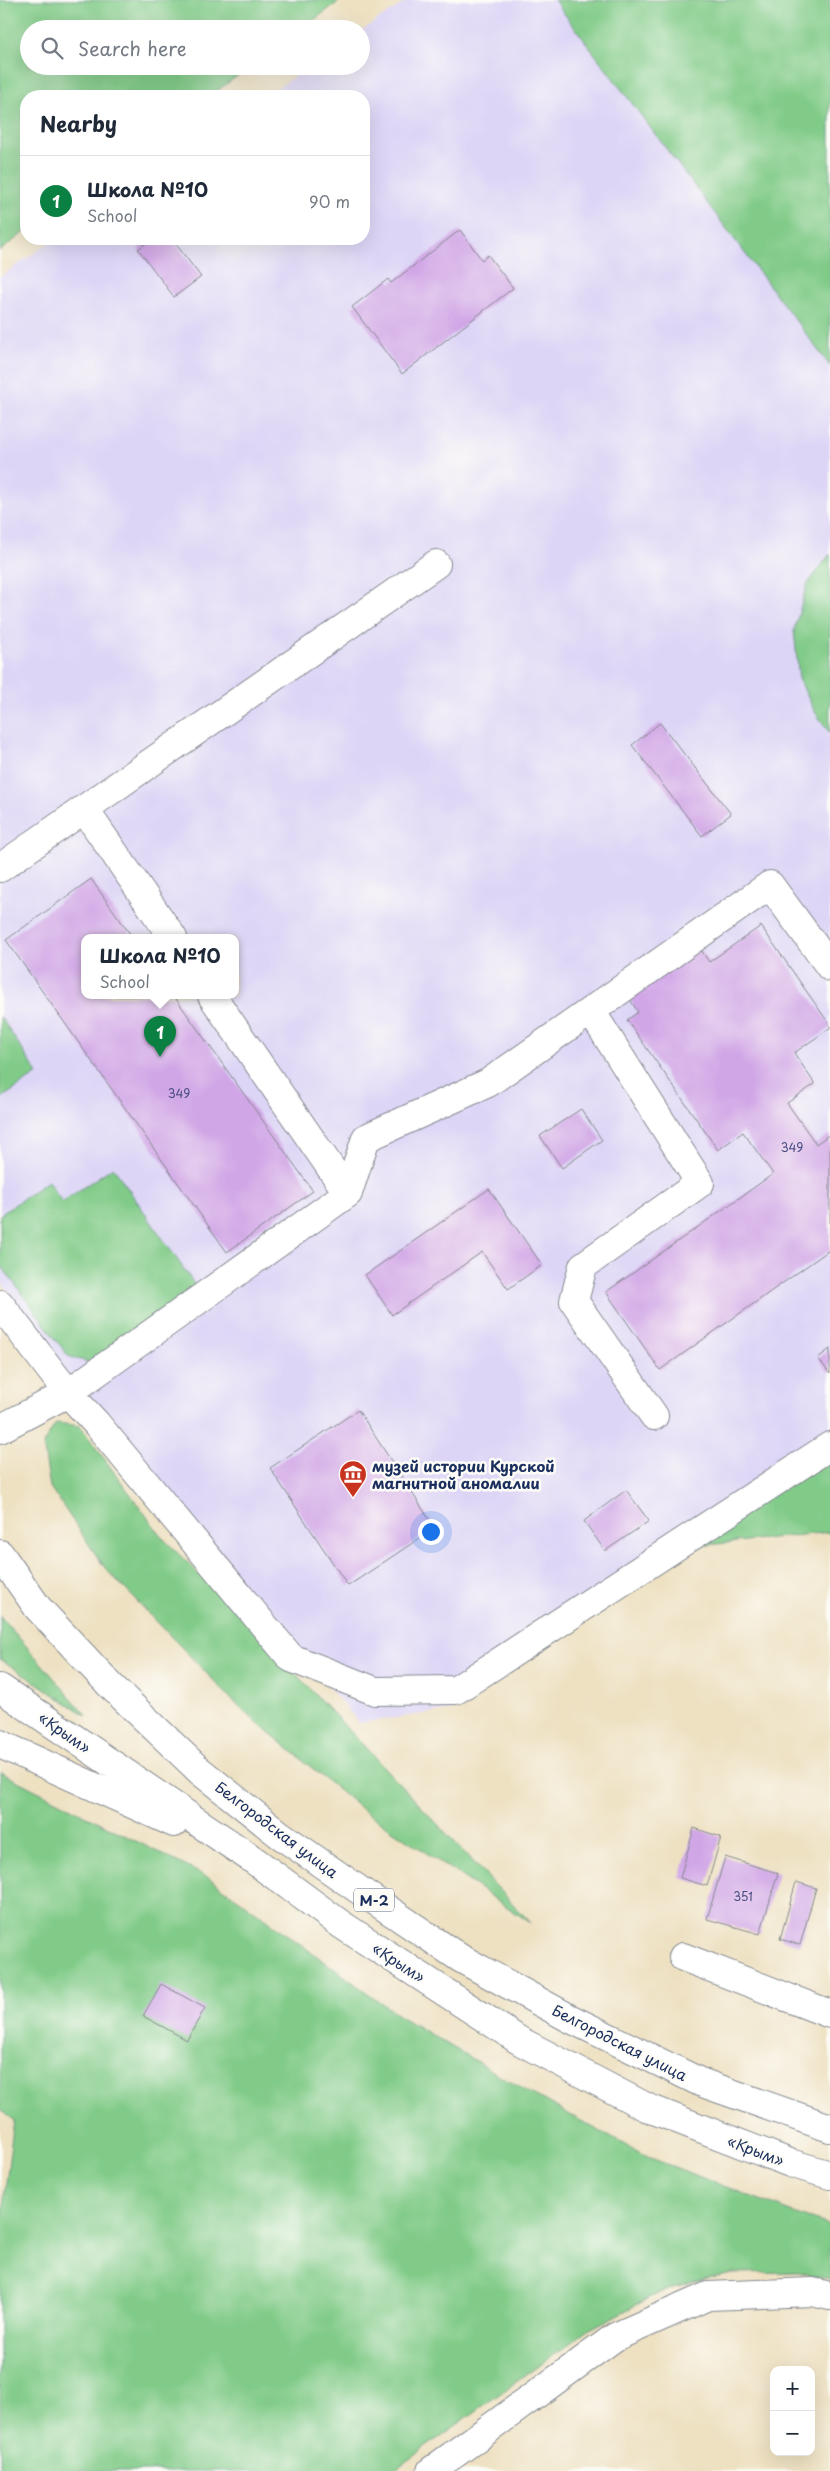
<!DOCTYPE html>
<html lang="en">
<head>
<meta charset="utf-8">
<style>
	body { margin:0; font-family:"Playpen Sans",sans-serif; background:#f6f6f7; color:#1f2937 }
	.controls { position:absolute; right:15px; bottom:15px; display:grid; overflow:hidden; border-radius:10px; box-shadow:0 5px 20px #0002 }
	.controls button { width:45px; height:45px; display:grid; place-items:center; padding:0; border:0; border-bottom:1px solid #e0e1e3; background:#fff; color:#1f2937; font:25px sans-serif }
	.you { position:absolute; left:430px; top:1531px; width:18px; height:18px; margin:-12px; border:4px solid #fff; border-radius:50%; background:#1a73e8; box-shadow:0 0 0 8px #1a73e833 }
	.badge { display:grid; place-items:center; width:32px; height:32px; border-radius:50%; background:#0b8043; color:#fff; font-size:16px; font-weight:700 }
	.pin { position:absolute; translate:-50% -41px; filter:drop-shadow(0 1px 2px #0008) }
	.pin::after { content:''; position:absolute; top:26px; width:18px; height:15px; background:inherit; clip-path:polygon(0 0,100% 0,50% 100%) }
	.popup { position:absolute; left:81px; top:934px; width:158px; height:65px; box-sizing:border-box; display:grid; place-content:center; border-radius:10px; background:#fff; filter:drop-shadow(0 1px 4px #0005); font-size:16px; white-space:nowrap; color:#747a83 }
	.popup b { font-size:19px; color:#1f2937 }
	.popup::after { content:''; position:absolute; left:50%; top:100%; margin-left:-10px; border:10px solid transparent; border-top-color:#fff }
	.list { margin:0; padding:0; list-style:none }
	h2 { display:flex; justify-content:space-between; align-items:center; height:65px; margin:0; padding:0 20px; font-size:21px }
	h2 small { font-size:16px; font-weight:400; color:#747a83 }
	.list li { display:grid; grid-template-columns:32px 1fr auto; gap:15px; align-items:center; box-sizing:border-box; height:90px; padding:0 20px; border-top:1px solid #e0e1e3 }
	.list b { display:block; font-size:19px; white-space:nowrap }
	.list p { margin:0; font-size:16px; white-space:nowrap; color:#747a83 }
	.list em { font-size:16px; font-style:normal; color:#747a83 }
	.icon { flex:none; width:28px; height:28px; fill:none; stroke:currentColor; stroke-width:2; stroke-linecap:round; stroke-linejoin:round }
	.map { position:relative; flex:none; width:830px; height:2471px; overflow:hidden }
	.search { position:absolute; background:#fff; box-shadow:0 5px 20px #0002; left:20px; top:20px; width:350px; height:55px; display:flex; align-items:center; gap:12px; box-sizing:border-box; padding:0 18px; border-radius:28px; color:#747a83; font-size:19px }
	.panel { position:absolute; background:#fff; box-shadow:0 5px 20px #0002; left:20px; top:90px; width:350px; height:155px; border-radius:20px }
	.map>svg:first-child { display:block }
</style>
</head>
<body>
<div class="map">
<svg width="830" height="2471" viewBox="0 0 830 2471">
	<rect width="100%" height="100%" fill="#fdfcf7"/>
	<filter id="ink" filterUnits="userSpaceOnUse"><feTurbulence type="fractalNoise" baseFrequency=".02" numOctaves="2"/><feDisplacementMap in="SourceGraphic" scale="10" xChannelSelector="R" yChannelSelector="G"/><feConvolveMatrix kernelMatrix="1 2 1 2 8 2 1 2 1" color-interpolation-filters="sRGB"/></filter>
	<filter id="wash" filterUnits="userSpaceOnUse"><feTurbulence type="fractalNoise" baseFrequency=".0096" numOctaves="4" result="noise"/><feDisplacementMap in="SourceGraphic" scale="20" xChannelSelector="R" yChannelSelector="G"/><feGaussianBlur stdDeviation="1.12" result="paint"/><feColorMatrix in="noise" values="0 0 0 0 0 0 0 0 0 0 0 0 0 0 0 0 0 1.4 0 .05"/><feComposite in="paint" operator="in"/></filter>
	<g filter="url(#wash)">
		<rect width="100%" height="100%" fill="#eee1c2"/>
		<path fill="#ddd5f6" fill-rule="evenodd" d="M408 0H554L830 366V1437L460 1709 359 1723 85 1399 0 1280V277L54 239H364V96H265L310 66H361V31ZM85 938H235V996H85Z"/>
		<g fill="#81cb88" stroke="#4e7d73">
			<polygon points="0,0 341,0 302,29 29,29 29,66 251,66 210,96 26,96 26,231 0,251"/>
			<polygon points="554,0 830,0 830,366"/>
			<polygon points="830,554 830,733 815,712 799,679 794,630 807,585"/>
			<polygon points="0,1016 38,1074 0,1099"/>
			<polygon points="113,1167 197,1288 90,1363 68,1356 0,1264 0,1215 48,1181 62,1202"/>
			<polygon points="56,1423 80,1426 162,1537 242,1617 531,1923 364,1811 242,1710 105,1568 50,1487 43,1444"/>
			<polygon points="830,1437 830,1532 679,1548"/>
			<polygon points="0,1615 0,1616 87,1716 0,1659"/>
			<polygon points="0,1772 209,1878 398,2015 516,2085 643,2155 807,2218 830,2225 830,2280 799,2272 731,2273 665,2290 588,2330 393,2471 0,2471 0,2230 14,2120 0,2109"/>
		</g>
		<g id="blocks">
			<g fill="#d0a6e6">
				<polygon points="460,230 482,260 488,255 513,288 402,374 352,307 388,279 391,283"/>
				<polygon points="152,239 172,239 201,277 174,297 138,249"/>
				<polygon points="660,723 731,814 702,836 632,745"/>
				<polygon points="91,879 133,938 85,938 85,996 174,996 313,1191 227,1252 6,940"/>
				<polygon points="761,926 830,1025 830,1028 794,1053 815,1084 787,1103 816,1144 830,1134 830,1253 828,1251 660,1370 606,1292 773,1174 743,1132 718,1150 627,1020 638,1012 629,998 700,948 709,962"/>
				<polygon points="581,1109 602,1140 562,1168 540,1136"/>
				<polygon points="489,1189 542,1265 508,1289 482,1252 392,1315 365,1275"/>
				<polygon points="830,1349 830,1374 818,1358"/>
				<polygon points="358,1410 435,1528 348,1586 270,1468"/>
				<polygon points="626,1490 649,1521 605,1551 584,1521"/>
				<polygon points="694,1828 721,1837 707,1886 680,1878"/>
				<polygon points="725,1857 778,1873 760,1934 707,1919"/>
				<polygon points="796,1882 816,1888 800,1945 780,1939"/>
				<polygon points="161,1984 205,2008 187,2040 143,2016"/>
			</g>
		</g>
	</g>
	<g filter="url(#ink)">
		<use href="#blocks" fill-opacity="0" stroke="#848890" stroke-width="1"/>
		<g fill="none" stroke-linecap="round" stroke-linejoin="round">
			<g stroke="#848890" stroke-width="30">
				<g id="minor">
					<polyline points="0,868 84,809"/>
					<polyline points="173,938 84,809 436,564"/>
					<polyline points="591,1011 700,1183 583,1266 574,1301 654,1416"/>
					<polyline points="348,1193 366,1138 488,1083 770,885 830,967"/>
					<polyline points="0,1304 68,1393 348,1193 212,996"/>
					<polyline points="0,1429 68,1393 96,1423 291,1658 375,1691 456,1690 830,1446"/>
					<polyline points="683,1957 830,2014"/>
					<polyline points="431,2471 615,2337 708,2296 812,2292 830,2296"/>
				</g>
			</g>
			<g stroke="#848890" stroke-width="30">
				<g id="major">
					<polyline points="0,1554 38,1608 111,1686 200,1771 279,1834 365,1894 460,1958 569,2018 700,2082 830,2128"/>
					<polyline points="0,1688 255,1861 342,1925 520,2041 646,2107 790,2163 830,2175"/>
					<polyline points="0,1744 174,1823"/>
				</g>
			</g>
			<use href="#minor" stroke="#fff" stroke-width="28"/>
			<use href="#major" stroke="#fff" stroke-width="28"/>
		</g>
	</g>
	<defs>
		<g id="museum-pin" transform="scale(1.4375)"><path d="M0 17L-7.5 6A9.5 9.5 0 1 1 7.5 6Z" fill="#c8321e" stroke="#fdfcf7"/><path d="M0-6L6-3V-2H-6V-3ZM-5-1h2V3h-2ZM-1-1h2V3h-2ZM3-1h2V3H3ZM-6 4H6V6H-6Z" fill="#fff"/></g>
	</defs>
	<g fill-rule="evenodd">
		<use href="#museum-pin" x="353" y="1474"/>
	</g>
	<g text-anchor="middle" dominant-baseline="central" stroke-width="5" stroke-linejoin="round" paint-order="stroke">
		<g font-size="12" fill="#484d80">
			<text x="179" y="1093">349</text>
			<text x="792" y="1147">349</text>
			<text x="743" y="1896">351</text>
		</g>
		<rect fill="#fdfcf7" stroke="#5f6c8c" stroke-width="1" x="354" y="1888.5" width="40" height="23" rx="4"/>
		<g font-size="14" font-weight="bold" fill="#1b2f5e">
			<text x="374" y="1900">М-2</text>
		</g>
		<g font-size="15" font-weight="bold" fill="#1b2f5e" stroke="#fdfcf7" text-anchor="start">
			<text x="372" y="1465">музей истории Курской<tspan x="372" dy="17">магнитной аномалии</tspan></text>
		</g>
		<g font-size="15" fill="#1b2f5e" stroke="#fdfcf7">
			<text transform="translate(65 1732) rotate(35)">«Крым»</text>
			<text transform="translate(277 1829) rotate(37)">Белгородская улица</text>
			<text transform="translate(399 1962) rotate(33)">«Крым»</text>
			<text transform="translate(620 2042) rotate(27)">Белгородская улица</text>
			<text transform="translate(756 2150) rotate(21)">«Крым»</text>
		</g>
	</g>
</svg>
<div class="controls">
<button>+</button>
<button>−</button>
</div>
<div class="you"></div>
<div class="pin badge" style="left:160px;top:1057px">1</div>
<div class="popup"><b>Школа №10</b>School</div>
<div class="search"><svg class="icon" aria-label="search" viewBox="0 0 24 24"><circle cx="10" cy="10" r="6"/><path d="M15 15l6 6"/></svg>Search here</div>
<section class="panel">
<h2>Nearby<small></small></h2>
<ul class="list">
<li><span class="badge">1</span><div><b>Школа №10</b><p>School</p></div><em>90 m</em></li>
</ul>
</section>
</div>
</body>
</html>
